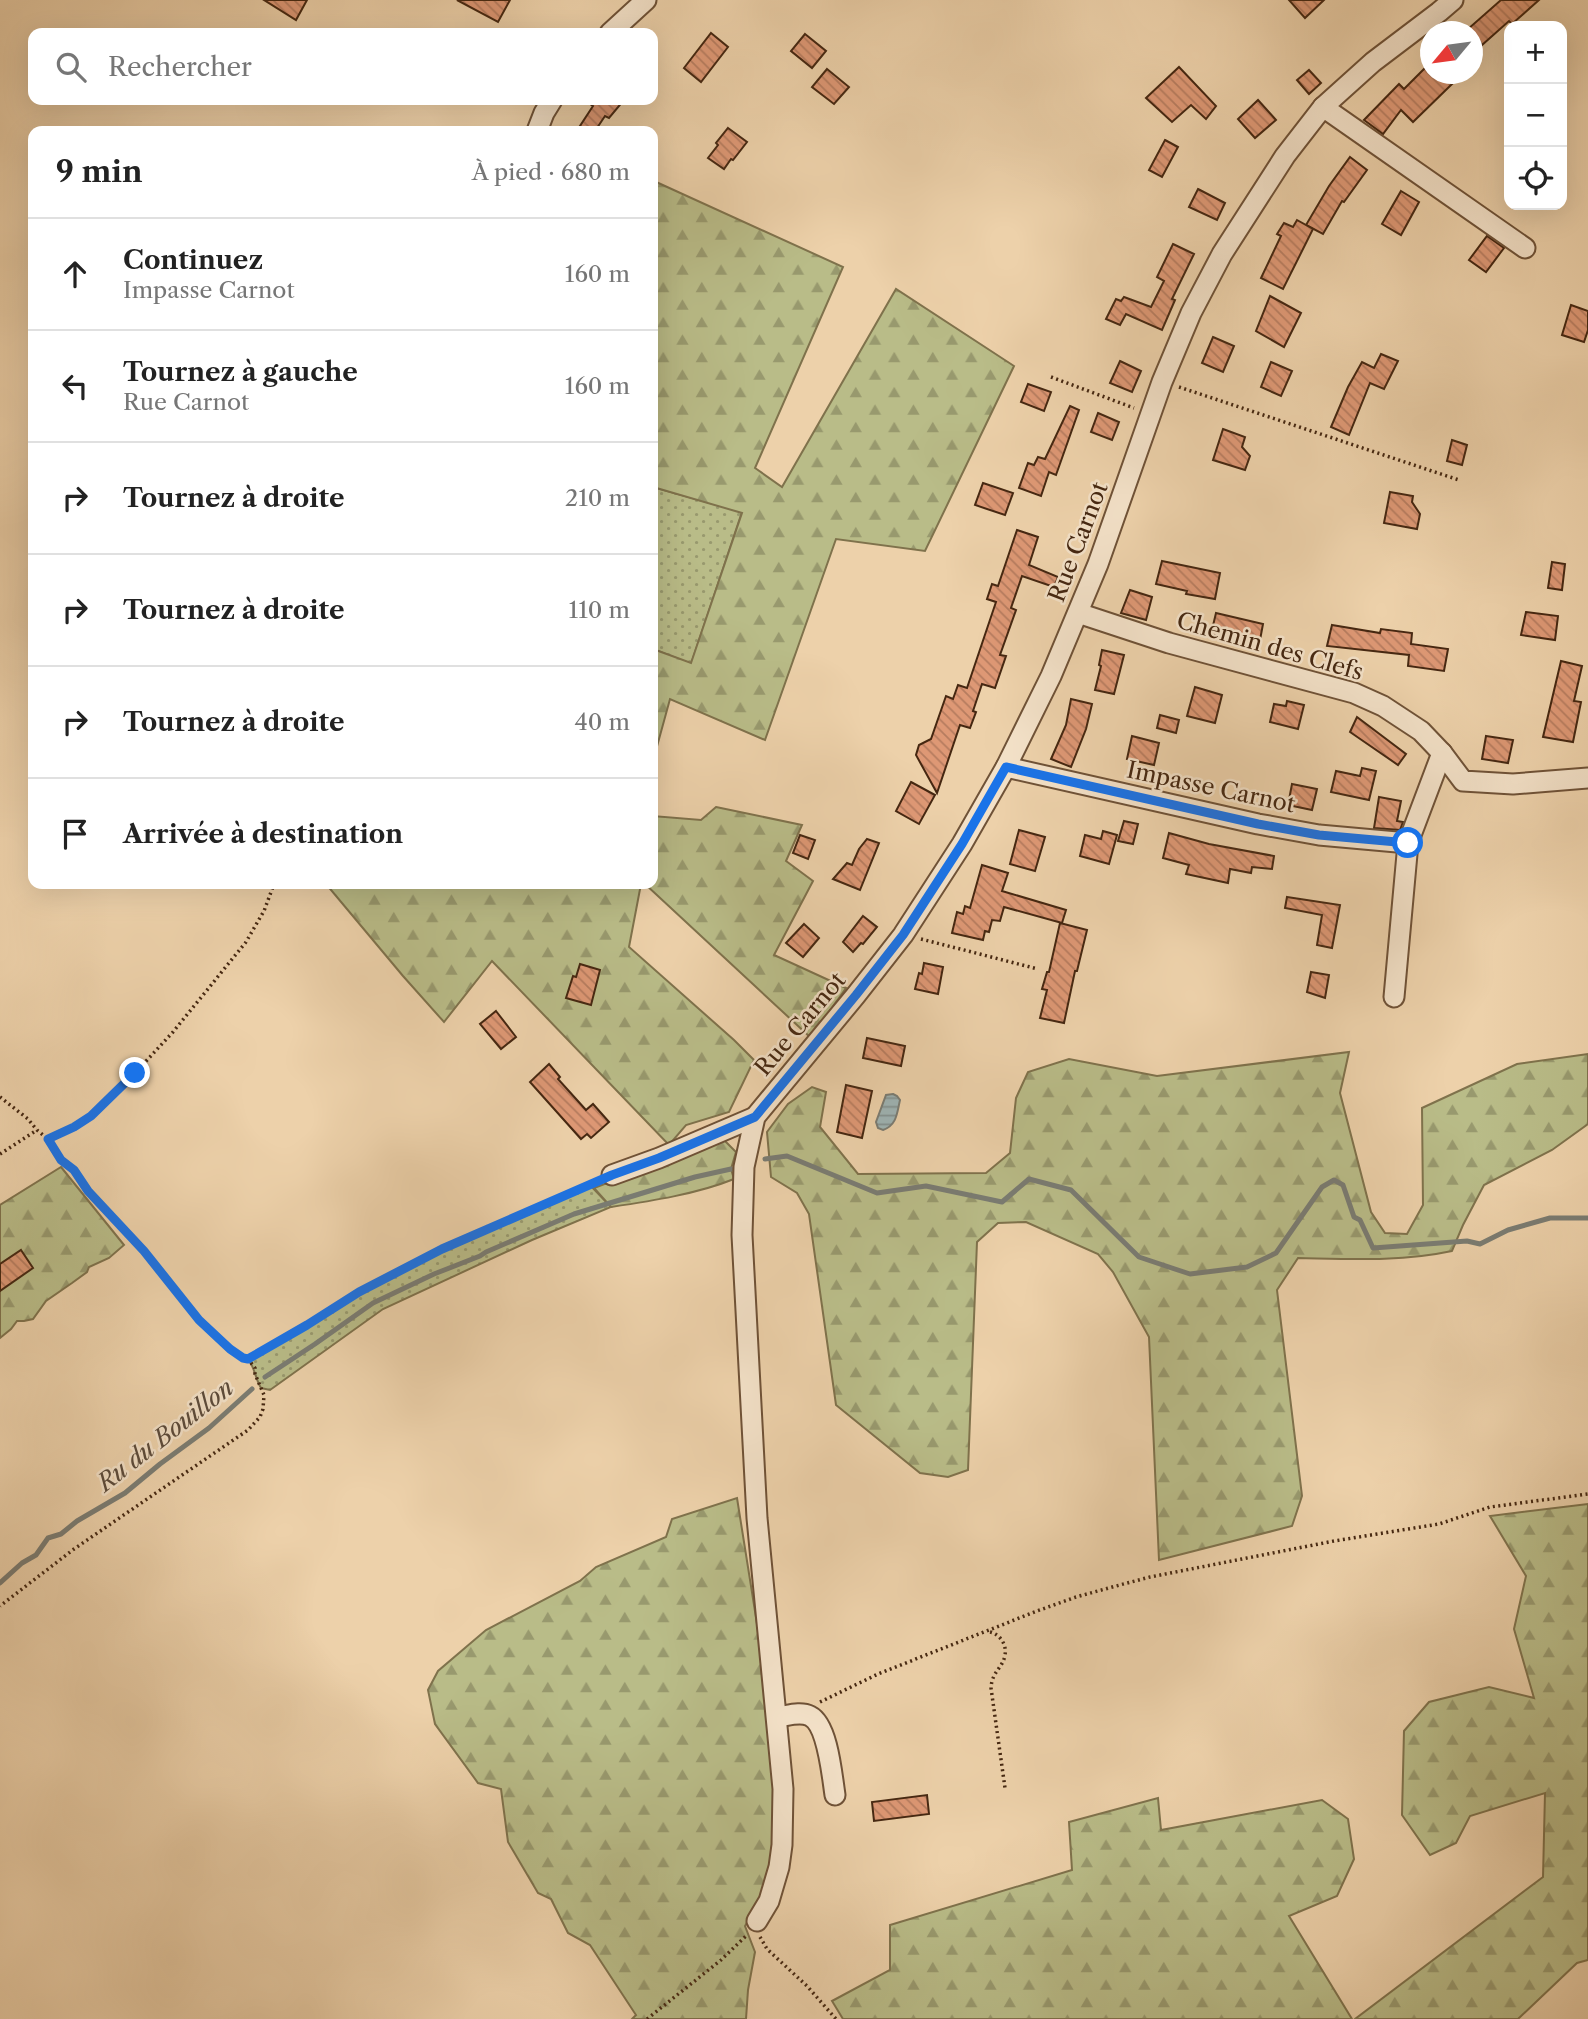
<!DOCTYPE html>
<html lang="fr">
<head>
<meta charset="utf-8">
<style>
	body { margin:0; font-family:"Libre Caslon Text",serif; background:#f2f2f2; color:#222 }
	.controls { position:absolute; right:21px; top:21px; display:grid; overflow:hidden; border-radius:14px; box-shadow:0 7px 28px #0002 }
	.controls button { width:63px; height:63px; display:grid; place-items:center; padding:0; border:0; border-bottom:2px solid #e0e0e0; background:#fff; color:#222; font:35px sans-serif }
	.compass { position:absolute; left:1420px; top:21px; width:63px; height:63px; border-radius:50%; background:#fff; box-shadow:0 7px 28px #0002; rotate:241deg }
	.stop { position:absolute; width:21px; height:21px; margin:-16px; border:5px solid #1a73e8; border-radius:50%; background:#fff }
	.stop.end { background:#1a73e8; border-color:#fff; box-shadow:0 2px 7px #0008 }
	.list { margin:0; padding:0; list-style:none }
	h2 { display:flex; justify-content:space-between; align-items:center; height:91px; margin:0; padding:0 28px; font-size:30px }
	h2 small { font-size:23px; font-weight:400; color:#767676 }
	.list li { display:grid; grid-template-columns:46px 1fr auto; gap:21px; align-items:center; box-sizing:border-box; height:112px; padding:0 28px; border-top:2px solid #e0e0e0 }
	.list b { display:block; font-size:26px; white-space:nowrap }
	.list p { margin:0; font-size:23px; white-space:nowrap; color:#767676 }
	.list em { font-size:23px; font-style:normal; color:#767676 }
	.icon { flex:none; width:38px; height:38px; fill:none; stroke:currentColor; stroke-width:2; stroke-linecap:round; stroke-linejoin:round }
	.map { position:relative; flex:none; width:1588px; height:2019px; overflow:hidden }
	.search { position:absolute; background:#fff; box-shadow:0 7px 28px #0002; left:28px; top:28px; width:630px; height:77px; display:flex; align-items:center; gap:18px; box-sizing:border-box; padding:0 24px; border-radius:14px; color:#767676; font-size:26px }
	.panel { position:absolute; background:#fff; box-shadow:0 7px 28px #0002; left:28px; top:126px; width:630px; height:763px; border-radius:14px }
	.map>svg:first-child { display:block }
</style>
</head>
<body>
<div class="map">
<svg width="1588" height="2019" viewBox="0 0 1588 2019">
	<defs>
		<pattern id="green-dots" width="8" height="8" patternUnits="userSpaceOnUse" patternTransform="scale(1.75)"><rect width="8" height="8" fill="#b9bc88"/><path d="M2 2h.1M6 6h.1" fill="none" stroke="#98996e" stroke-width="1.8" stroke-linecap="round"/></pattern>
		<pattern id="forest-firs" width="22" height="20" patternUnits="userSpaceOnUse" patternTransform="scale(1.75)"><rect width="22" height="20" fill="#b9bc88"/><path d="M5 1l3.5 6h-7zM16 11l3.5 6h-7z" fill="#98996e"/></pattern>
		<pattern id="water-rules" width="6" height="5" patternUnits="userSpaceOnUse" patternTransform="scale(1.75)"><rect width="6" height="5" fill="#9eb4b5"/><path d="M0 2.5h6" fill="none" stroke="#839292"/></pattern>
		<pattern id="building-back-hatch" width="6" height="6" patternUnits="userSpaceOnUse" patternTransform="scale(1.75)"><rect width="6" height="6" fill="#de9875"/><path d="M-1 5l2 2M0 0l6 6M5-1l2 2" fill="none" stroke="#b67c5f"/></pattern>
	</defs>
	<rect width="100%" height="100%" fill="#edd1aa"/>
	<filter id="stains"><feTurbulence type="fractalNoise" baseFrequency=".00286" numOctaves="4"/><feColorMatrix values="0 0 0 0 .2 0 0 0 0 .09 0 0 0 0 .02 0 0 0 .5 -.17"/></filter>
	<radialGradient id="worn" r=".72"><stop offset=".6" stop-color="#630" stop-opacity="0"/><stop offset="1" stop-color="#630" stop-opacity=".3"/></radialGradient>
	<g fill="url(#green-dots)" stroke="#7f724c" stroke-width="2">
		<polygon points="653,487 742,512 691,664 653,649"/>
		<path d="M589 1184 611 1207 532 1240 383 1309 270 1390 261 1388C255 1378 255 1368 248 1359 311 1323 372 1283 438 1251 487 1226 540 1209 589 1184Z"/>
	</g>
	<g fill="url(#forest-firs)" stroke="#7f724c" stroke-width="2">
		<polygon points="654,181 843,267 755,468 782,487 896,289 1014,366 925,551 836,539 765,740 670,699 653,761 653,649 691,663 742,513 653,487 653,186"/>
		<polygon points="716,807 802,825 786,861 813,881 774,955 846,988 811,1038 645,884 653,884 653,816 701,820"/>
		<polygon points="326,884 641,884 629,947 734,1040 754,1060 729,1112 686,1125 669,1145 492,961 444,1022 403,976"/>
		<path d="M1349 1052 1340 1093 1371 1212 1385 1233 1407 1234 1423 1205 1422 1108 1517 1064 1588 1054V1124L1552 1150 1484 1185 1463 1225 1452 1251C1401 1262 1349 1259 1298 1258L1277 1290 1302 1496 1292 1526 1159 1560 1149 1337 1113 1272 1098 1254 1026 1222 998 1223 977 1242 968 1470 948 1477 920 1473 836 1405 809 1214 797 1193 771 1177 767 1132 788 1104 812 1087 826 1092 820 1127 858 1174 986 1173 1010 1153 1016 1098 1028 1072 1069 1059 1157 1076Z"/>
		<path d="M723 1139 736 1152 731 1169 734 1179C697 1194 651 1201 611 1207L594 1188Z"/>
		<polygon points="61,1167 124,1245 109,1258 89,1267 87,1272 72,1283 46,1301 33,1319 24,1321 17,1321 11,1329 0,1338 0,1205"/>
		<polygon points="737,1498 768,1693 778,1837 766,1889 745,1926 755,1952 748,1990 746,2019 632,2019 636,2015 590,1945 568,1933 551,1899 538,1893 508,1842 501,1789 478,1783 435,1724 428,1690 438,1671 486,1630 580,1581 596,1567 666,1537 672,1519"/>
		<polygon points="1588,1504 1588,1960 1577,1963 1518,2019 1355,2019 1543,1877 1545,1793 1470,1816 1456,1843 1430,1855 1402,1815 1404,1731 1429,1702 1489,1687 1534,1698 1514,1629 1526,1576 1490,1516"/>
		<polygon points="1158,1798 1161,1830 1322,1800 1348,1819 1354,1859 1337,1896 1289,1916 1352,2019 843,2019 832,2001 890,1970 890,1925 1072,1870 1069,1822"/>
	</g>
	<path fill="url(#water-rules)" stroke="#7a7c73" stroke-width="2" d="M893 1094 897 1096 900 1100C897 1113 897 1125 883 1130L878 1128 876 1122 886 1095Z"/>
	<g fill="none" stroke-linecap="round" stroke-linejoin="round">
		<g stroke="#7a7c73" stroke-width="5">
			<polyline points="765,1159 787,1156 877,1193 926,1186 1002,1202 1029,1179 1071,1190 1139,1257 1190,1274 1247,1267 1276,1253 1322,1187 1334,1180 1343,1185 1354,1217 1360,1220 1373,1248 1467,1241 1480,1244 1508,1230 1550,1218 1588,1218"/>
			<polyline points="265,1377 315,1344 373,1303 434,1274 480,1256 486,1252 574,1214 695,1177 731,1169"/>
			<polyline points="0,1583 22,1563 36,1555 48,1538 61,1534 77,1521 125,1493 160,1464 209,1428 252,1389"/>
		</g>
	</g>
	<g fill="url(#building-back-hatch)" stroke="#452711" stroke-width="2">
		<polygon points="264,0 307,0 296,20"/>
		<polygon points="457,0 510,0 498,22"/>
		<polygon points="1289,0 1324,0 1305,18"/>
		<polygon points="1501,0 1539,0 1512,24 1509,21 1482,45 1473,34 1473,32 1468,29"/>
		<polygon points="711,33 728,47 701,82 684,68"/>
		<polygon points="805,34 826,51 812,68 791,51"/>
		<polygon points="1431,62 1431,74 1440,74 1452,84 1413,122 1401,110 1383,134 1364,120 1399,84 1404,89"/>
		<polygon points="1179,67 1216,106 1206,119 1191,105 1172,122 1146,98"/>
		<polygon points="827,69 849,87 834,104 812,87"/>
		<polygon points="1309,70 1321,83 1309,94 1297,80"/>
		<polygon points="584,100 624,100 609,118 605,116 595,131 589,131 580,126 593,106"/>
		<polygon points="1258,100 1276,120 1255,138 1238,119"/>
		<polygon points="728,128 747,142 733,160 731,159 724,169 708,158 718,145 716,143"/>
		<polygon points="1165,140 1178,147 1162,177 1149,170"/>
		<polygon points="1350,157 1367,170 1344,202 1342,201 1323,234 1306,225 1329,186"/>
		<polygon points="1198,189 1225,203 1217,220 1189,207"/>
		<polygon points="1401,191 1419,202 1401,235 1382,224"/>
		<polygon points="1297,220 1313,229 1283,289 1261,278 1281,236 1277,234 1284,223 1293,227"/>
		<polygon points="1487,236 1504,248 1486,272 1469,260"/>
		<polygon points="1173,244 1194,254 1172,299 1175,300 1162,330 1126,314 1120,325 1106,319 1116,299 1121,301 1124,297 1151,307 1164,281 1157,277"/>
		<polygon points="1270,296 1301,313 1284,347 1256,331"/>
		<polygon points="1571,305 1588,311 1588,330 1584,342 1562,335"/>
		<polygon points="1213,337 1234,346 1223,372 1202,363"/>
		<polygon points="1381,354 1398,361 1384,389 1370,383 1349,435 1331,427 1348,387 1362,362 1374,368"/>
		<polygon points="1120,361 1141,371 1132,392 1110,383"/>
		<polygon points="1271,362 1292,371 1281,396 1261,387"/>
		<polygon points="1028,384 1051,392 1044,411 1021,402"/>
		<polygon points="1070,406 1079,410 1056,475 1049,472 1041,496 1019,488 1028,463 1034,465 1038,457 1045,459"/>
		<polygon points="1098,413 1119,422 1112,440 1091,432"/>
		<polygon points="1223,429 1245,437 1242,447 1250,456 1245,470 1213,460"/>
		<polygon points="1452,440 1467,445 1462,465 1447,461"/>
		<polygon points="983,483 1013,493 1005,515 975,505"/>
		<polygon points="1390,492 1413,496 1412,502 1420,514 1417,529 1384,523"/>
		<polygon points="1017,530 1038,537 1029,565 1058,577 1054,587 1022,576 1011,608 1016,610 1000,655 1006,656 995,688 982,684 973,711 976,712 970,728 960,725 937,793 916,755 919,745 931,739 946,696 953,699 958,685 967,688 996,602 987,599 992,584 998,586"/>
		<polygon points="1162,561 1220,573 1215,599 1186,594 1187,591 1156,584"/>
		<polygon points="1552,562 1565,564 1562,590 1548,588"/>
		<polygon points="1130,590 1152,597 1146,620 1121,613"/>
		<polygon points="1526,612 1558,616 1555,640 1521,635"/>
		<polygon points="1216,613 1263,624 1260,640 1247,637 1246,643 1211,634"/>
		<polygon points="1332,625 1380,633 1381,629 1412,633 1411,644 1448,649 1444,671 1408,666 1409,655 1327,646"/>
		<polygon points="1102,650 1124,655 1114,694 1095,690 1101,666 1099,665"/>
		<polygon points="1561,661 1582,666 1574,701 1581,702 1573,742 1543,737"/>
		<polygon points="1195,687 1222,695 1215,723 1187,716"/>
		<polygon points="1071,699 1092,704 1086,729 1071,767 1051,759 1066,725"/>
		<polygon points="1287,701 1304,705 1298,729 1270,722 1274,704 1286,706"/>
		<polygon points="1160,715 1179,720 1176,733 1157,728"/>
		<polygon points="1357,717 1406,754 1398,765 1350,732"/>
		<polygon points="1132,736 1159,743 1154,765 1127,759"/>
		<polygon points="1486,736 1513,740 1508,763 1482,759"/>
		<polygon points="1362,768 1376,771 1369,800 1331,792 1336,771 1360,776"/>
		<polygon points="911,782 935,795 919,824 896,811"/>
		<polygon points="1292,784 1317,789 1312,810 1288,805"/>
		<polygon points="1379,797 1401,801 1397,821 1403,822 1400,830 1374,828"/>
		<polygon points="1124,821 1138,824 1133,844 1118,841"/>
		<polygon points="1019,830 1045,837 1035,871 1010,864"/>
		<polygon points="1103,831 1117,835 1109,864 1080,856 1085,835 1101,839"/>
		<polygon points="1169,833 1209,844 1274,856 1272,869 1252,867 1251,873 1230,869 1228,883 1186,874 1189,865 1163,858"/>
		<polygon points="800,835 815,840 808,859 793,853"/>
		<polygon points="867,839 879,843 860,890 833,879 847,863 852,865 859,849"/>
		<polygon points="982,865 1008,873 1002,891 1066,910 1062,923 1004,907 1000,921 992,920 989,932 985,931 983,940 952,933 957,912 963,914 965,906 970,908"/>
		<polygon points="1287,897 1340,905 1332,948 1317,945 1322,915 1285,908"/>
		<polygon points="863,916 877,927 863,944 861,943 853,952 843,942"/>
		<polygon points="1060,923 1087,930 1077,971 1075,971 1064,1023 1040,1018 1047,990 1042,989 1047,972 1049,972"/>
		<polygon points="804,924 819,938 803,957 786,943"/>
		<polygon points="924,963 943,967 938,994 915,989 919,973 922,974"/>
		<polygon points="580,964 600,970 591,1005 566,998 573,976 576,977"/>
		<polygon points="1311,972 1329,975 1325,998 1307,992"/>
		<polygon points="496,1011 516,1037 501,1049 480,1024"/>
		<polygon points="867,1038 905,1046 901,1066 863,1058"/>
		<polygon points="549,1064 560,1077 558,1079 586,1110 593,1104 609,1122 591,1138 587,1134 581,1139 530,1082"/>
		<polygon points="846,1085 872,1091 862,1138 837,1132"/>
		<polygon points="21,1250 33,1268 0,1291 0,1264"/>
		<polygon points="927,1795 929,1814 874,1821 872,1802"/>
	</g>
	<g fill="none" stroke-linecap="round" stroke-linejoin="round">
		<g stroke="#6f5237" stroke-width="23">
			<g id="minor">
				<polyline points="610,33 646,0"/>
				<polyline points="1323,107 1525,248"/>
				<polyline points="537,131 544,113 552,100"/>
				<polyline points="1078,613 1169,643 1354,693 1383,706 1421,731 1442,753 1463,781 1513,784 1588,778"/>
				<polyline points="1006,767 1258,824 1319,835 1408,843"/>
				<polyline points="1394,997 1408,843 1442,753"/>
				<polyline points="612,1175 659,1158 755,1117"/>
				<path d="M777 1717C787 1716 800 1711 810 1716 828 1725 832 1776 835 1795"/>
				<polyline points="757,1921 769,1901 779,1867 782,1845 783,1789 757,1518 742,1235 744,1167 755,1117 856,995 903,935 962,844 1006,767 1051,676 1098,564 1162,382 1191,313 1222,254 1285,156 1323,107 1373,62 1439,12 1453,0"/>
			</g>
		</g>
		<g stroke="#452711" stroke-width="3.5" stroke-dasharray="2 3.5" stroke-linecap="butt">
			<polyline points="1051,377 1134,408"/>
			<polyline points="1179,387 1459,480"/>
			<polyline points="921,939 1038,969"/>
			<polyline points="0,1097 28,1119 37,1130 48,1139 61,1159 74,1170 88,1191 144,1251 199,1319 230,1349 243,1358 248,1359 255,1368 255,1374 264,1395 263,1409 260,1417 248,1430 74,1549 0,1606"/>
			<polyline points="48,1139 74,1127 91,1116 124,1085 173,1032 246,942 264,911 274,884"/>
			<polyline points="0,1154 37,1130"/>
			<polyline points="248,1359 392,1274 442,1249 598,1181"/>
			<path d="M990 1632C1000 1634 1007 1645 1005 1655 1003 1668 992 1671 991 1688L1005 1788"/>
			<polyline points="820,1702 878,1674 1037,1611 1076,1597 1116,1586 1150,1577 1334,1541 1439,1524 1490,1507 1588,1494"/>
			<polyline points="760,1937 767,1949 807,1986 836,2019"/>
			<polyline points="647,2019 721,1960 747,1935"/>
		</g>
		<use href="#minor" stroke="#f3e1c8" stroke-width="19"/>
	</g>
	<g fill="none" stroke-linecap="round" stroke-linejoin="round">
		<polyline stroke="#1a73e8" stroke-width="9" points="135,1073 91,1116 74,1127 48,1139 61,1160 74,1170 88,1191 144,1251 199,1320 230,1349 243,1358 248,1359 307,1325 359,1292 442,1249 612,1175 659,1158 755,1117 856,995 903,935 962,844 1006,767 1258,824 1319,835 1408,843"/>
	</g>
	<g text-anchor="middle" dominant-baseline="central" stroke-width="5" stroke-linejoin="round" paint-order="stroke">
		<g font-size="23" fill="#452711" stroke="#f3e1c8">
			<text transform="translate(1078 542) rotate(-69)">Rue Carnot</text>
			<text transform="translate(1270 646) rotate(16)">Chemin des Clefs</text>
			<text transform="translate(1211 787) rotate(12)">Impasse Carnot</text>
			<text transform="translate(800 1024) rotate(-50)">Rue Carnot</text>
		</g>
		<g font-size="24" font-style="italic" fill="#5b4a3a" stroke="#f3e1c8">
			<text transform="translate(165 1435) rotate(-38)">Ru du Bouillon</text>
		</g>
	</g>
	<rect width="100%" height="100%" filter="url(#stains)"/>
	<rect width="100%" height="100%" fill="url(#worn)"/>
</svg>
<div class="controls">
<button>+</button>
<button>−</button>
<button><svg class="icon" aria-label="locate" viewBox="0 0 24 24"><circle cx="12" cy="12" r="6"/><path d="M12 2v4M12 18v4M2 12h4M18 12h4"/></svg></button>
</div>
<svg class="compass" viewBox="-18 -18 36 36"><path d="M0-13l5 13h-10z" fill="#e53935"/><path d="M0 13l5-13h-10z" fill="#767676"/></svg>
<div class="stop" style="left:1408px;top:843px"></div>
<div class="stop end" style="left:135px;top:1073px"></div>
<div class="search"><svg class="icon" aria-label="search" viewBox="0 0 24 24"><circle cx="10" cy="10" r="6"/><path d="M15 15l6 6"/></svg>Rechercher</div>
<section class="panel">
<h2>9 min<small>À pied · 680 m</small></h2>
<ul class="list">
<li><svg class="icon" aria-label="ahead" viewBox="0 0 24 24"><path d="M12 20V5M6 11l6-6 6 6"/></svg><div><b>Continuez</b><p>Impasse Carnot</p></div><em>160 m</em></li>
<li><svg class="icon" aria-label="left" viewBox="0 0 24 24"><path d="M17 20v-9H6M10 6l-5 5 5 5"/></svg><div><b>Tournez à gauche</b><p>Rue Carnot</p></div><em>160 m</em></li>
<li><svg class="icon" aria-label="right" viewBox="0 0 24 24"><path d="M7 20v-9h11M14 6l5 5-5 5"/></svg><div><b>Tournez à droite</b></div><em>210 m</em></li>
<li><svg class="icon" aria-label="right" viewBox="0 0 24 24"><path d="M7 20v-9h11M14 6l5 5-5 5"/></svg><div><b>Tournez à droite</b></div><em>110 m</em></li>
<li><svg class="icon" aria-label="right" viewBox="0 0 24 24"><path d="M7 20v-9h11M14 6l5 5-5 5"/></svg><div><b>Tournez à droite</b></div><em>40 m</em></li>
<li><svg class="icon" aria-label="arrive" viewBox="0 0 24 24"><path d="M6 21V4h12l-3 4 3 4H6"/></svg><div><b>Arrivée à destination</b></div></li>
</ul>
</section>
</div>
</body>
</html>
